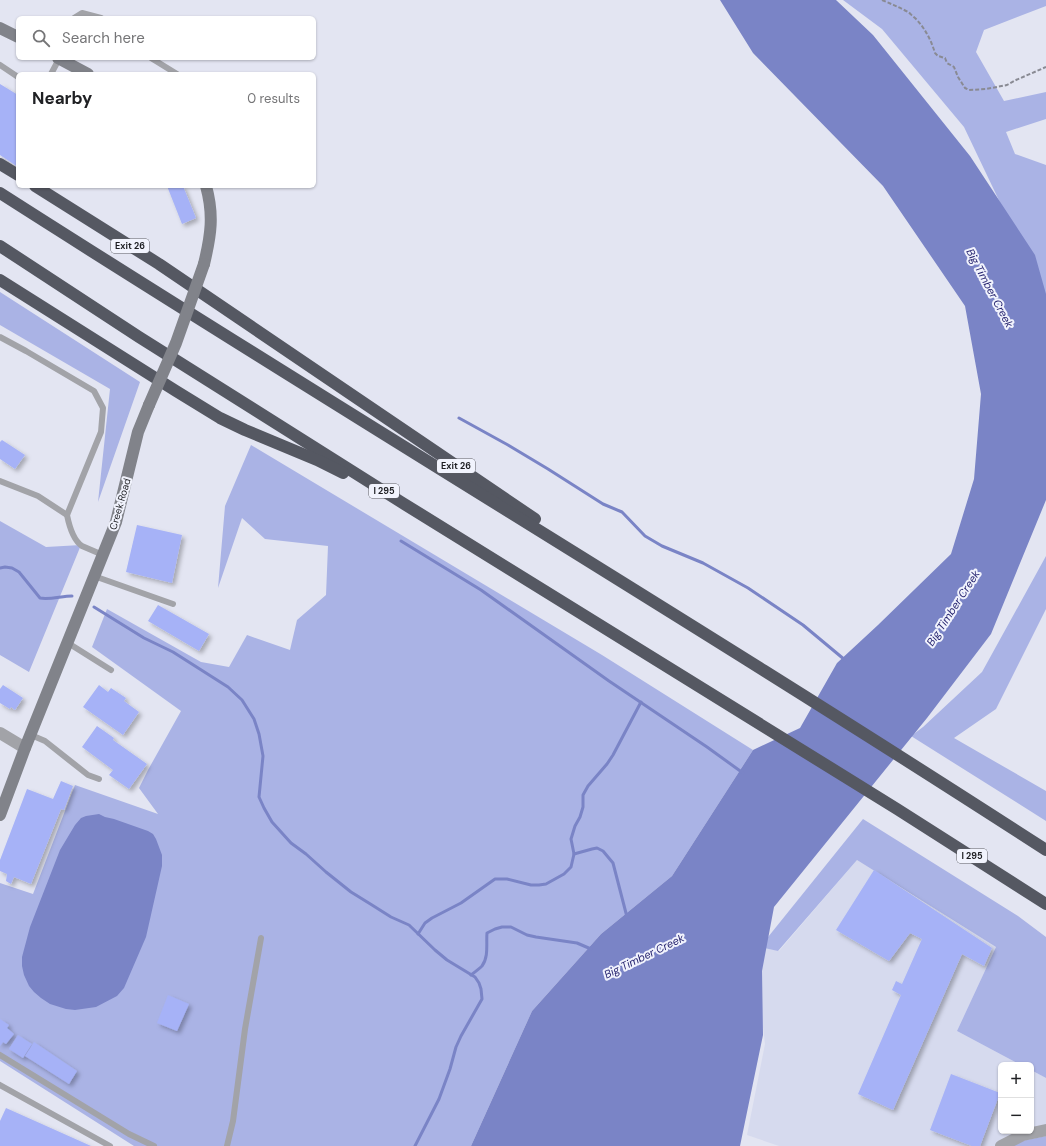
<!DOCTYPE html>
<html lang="en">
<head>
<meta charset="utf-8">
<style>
	body { margin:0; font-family:"DM Sans",sans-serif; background:#f6f6f6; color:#202124 }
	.controls { position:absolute; right:12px; bottom:12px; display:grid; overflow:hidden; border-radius:6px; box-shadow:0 1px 3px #0004 }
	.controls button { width:36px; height:36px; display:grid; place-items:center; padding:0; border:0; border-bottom:1px solid #e0e0e0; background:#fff; color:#202124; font:20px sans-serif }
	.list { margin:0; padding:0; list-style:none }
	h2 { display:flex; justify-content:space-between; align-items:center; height:52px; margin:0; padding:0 16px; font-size:17px }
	h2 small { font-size:13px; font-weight:400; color:#757577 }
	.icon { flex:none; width:22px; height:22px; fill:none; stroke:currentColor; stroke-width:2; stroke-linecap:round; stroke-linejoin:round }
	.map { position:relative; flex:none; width:1046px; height:1146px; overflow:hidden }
	.search { position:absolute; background:#fff; box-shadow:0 1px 3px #0004; left:16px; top:16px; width:300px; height:44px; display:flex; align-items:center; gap:10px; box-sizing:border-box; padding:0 14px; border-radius:6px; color:#757577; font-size:15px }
	.panel { position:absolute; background:#fff; box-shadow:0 1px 3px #0004; left:16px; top:72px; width:300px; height:116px; border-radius:6px }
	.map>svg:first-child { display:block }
</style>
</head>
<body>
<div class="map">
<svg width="1046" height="1146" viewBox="0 0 1046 1146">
	<defs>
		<filter id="shadow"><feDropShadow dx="3" dy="3" stdDeviation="2" flood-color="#0004"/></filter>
	</defs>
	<rect width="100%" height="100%" fill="#e3e5f2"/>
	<polygon fill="#d6daee" points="857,860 996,947 957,1031 1021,1065 1001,1065 1001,1131 1031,1131 1031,1070 1046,1078 1046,1136 997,1146 779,1146 747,1135 765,1044 755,958 760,947 779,951"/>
	<g fill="#aab3e5">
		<polygon points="843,0 1046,0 1046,6 984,30 976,52 1004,101 1046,92 1046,119 1006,132 1015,154 1046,165 1046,299 964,127 882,29"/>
		<polygon points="0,292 140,382 98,502 110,389 0,325"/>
		<polygon points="251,445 602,655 753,750 672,876 601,934 532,1011 471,1146 134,1146 0,1061 0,883 33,894 75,785 158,814 139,788 148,770 181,711 92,647 107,609 201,662 229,667 247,635 290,650 297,620 326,595 328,546 265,539 242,518 218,588 225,506"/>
		<polygon points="0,521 46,547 81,545 29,672 0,655"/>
		<polygon points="1046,556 1046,609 996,709 954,738 1046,791 1046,821 911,736 923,727 982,672"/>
		<polygon points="863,819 1018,916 1046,937 1046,1078 1031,1070 1031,1065 1021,1065 957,1031 996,947 857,860 778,951 760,947"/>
		<polygon points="1046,1136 1046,1146 997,1146"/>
	</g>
	<g fill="#7a84c6">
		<polygon points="720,0 836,0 873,35 970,156 1035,255 1046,294 1046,500 991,634 927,718 774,907 762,971 763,1035 740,1146 471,1146 532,1011 601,934 672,876 753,750 800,728 837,663 878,625 951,554 974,479 981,394 965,306 883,186 753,53"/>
		<polygon points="99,814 105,817 114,819 148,831 153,834 156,839 162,855 162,866 146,937 124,988 117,996 96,1007 75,1010 66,1009 50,1004 41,998 34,992 29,986 24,975 22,966 22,957 30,927 60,850 75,825 81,818 86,816"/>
	</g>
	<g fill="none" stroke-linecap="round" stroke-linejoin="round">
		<g stroke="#7a84c6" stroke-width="3">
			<polyline points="459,418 508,445 548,469 603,504 622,512 645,536 662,546 703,563 748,588 803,625 845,660"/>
			<polyline points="401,541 481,590 609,681 707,747 743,773"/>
			<path d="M0 568 5 567 12 568 19 572 40 598C49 600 62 596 72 596"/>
			<polyline points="94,607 144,638 173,652 228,687 242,700 254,719 259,734 263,756 259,797 264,808 272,822 291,843 306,854 326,872 351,892 372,905 391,917 409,925 435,950 447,960 475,977 479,983 481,989 482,999 461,1036 456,1047 450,1069 439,1099 415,1146"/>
			<polyline points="574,854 592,849 597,848 603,851 613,863 627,917"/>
			<polyline points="418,934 425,923 432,918 461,903 495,879 507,879 531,885 539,885 546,884 564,874 571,867 574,854 571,839 575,826 580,817 583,807 583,795 588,786 607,764 613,755 641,702"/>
			<path d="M471 975C475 972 479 969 482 966 489 957 486 943 487 933L495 929 502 927H511L527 935 536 937 577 943 591 949"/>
		</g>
	</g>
	<g fill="#a6b2f7" filter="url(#shadow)">
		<polygon points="0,84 18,95 18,103 16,105 18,106 18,167 0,155"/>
		<polygon points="167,186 183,186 196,218 182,224"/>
		<polygon points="2,440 25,455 15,469 0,459 0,442"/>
		<polygon points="137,525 182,535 172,583 126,572"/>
		<polygon points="158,605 209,634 199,651 148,621"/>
		<polygon points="3,685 23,698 15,710 11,707 10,709 0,703 0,689"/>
		<polygon points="99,685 108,692 111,688 126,698 124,701 139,712 123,735 83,707"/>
		<polygon points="97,726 114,738 113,740 147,764 129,789 109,775 113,770 82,747"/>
		<polygon points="61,781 73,786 64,810 61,809 31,884 14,877 11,884 6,881 7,874 0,871 0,860 27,789 53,799"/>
		<polygon points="874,870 992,948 984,966 962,954 893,1110 858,1094 901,995 892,990 896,981 902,984 922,939 910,933 889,961 836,930"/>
		<polygon points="168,995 189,1004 177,1031 157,1023"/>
		<polygon points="0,1019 9,1025 7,1028 14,1034 6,1044 3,1042 0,1046"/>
		<polygon points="18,1035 32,1044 23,1058 9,1049"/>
		<polygon points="34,1042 77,1071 69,1084 25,1056"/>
		<polygon points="951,1074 1000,1093 980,1146 972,1146 930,1130"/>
		<polygon points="6,1108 91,1146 0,1146 0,1121"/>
	</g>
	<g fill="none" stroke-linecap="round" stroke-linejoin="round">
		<path stroke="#898a93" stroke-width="2" stroke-dasharray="4 2" stroke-linecap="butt" d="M882 0C891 4 899 7 908 12 910 13 912 16 915 18 925 28 931 40 935 53L938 56 945 58 947 63 954 67 958 77 965 88 969 90 986 89 1007 85 1016 80 1046 67"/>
		<g stroke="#a2a3a8" stroke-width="6">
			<polyline points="74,18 82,13 101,18"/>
			<polyline points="151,58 177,74"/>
			<polyline points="0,65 18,77"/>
			<polyline points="51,74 59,59"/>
			<path d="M0 337 26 351 94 391 103 408 101 432 67 515C69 525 73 540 82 546 89 549 96 552 103 555"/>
			<polyline points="0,481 38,496 67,515"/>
			<polyline points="94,576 173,604"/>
			<polyline points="68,643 111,670"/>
			<polyline points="31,735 45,741 88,775 99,779"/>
			<polyline points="0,1055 129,1134 154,1146"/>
			<polyline points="0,1085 110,1146"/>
			<polyline points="227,1146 233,1121 245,1029 261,938"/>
		</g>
		<g stroke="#a2a3a8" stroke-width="12">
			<polyline points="0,733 25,748"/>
			<polyline points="1001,1146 1023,1135 1046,1130"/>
		</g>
		<g stroke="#81838a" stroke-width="12">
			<polyline points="0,28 18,37"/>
			<polyline points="58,58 88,74"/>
			<path d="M204 264C211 235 214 215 206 186"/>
			<polyline points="0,815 25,748 116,522 138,432 149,405"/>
		</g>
		<g stroke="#555862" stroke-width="12">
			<polyline points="0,164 18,175"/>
			<polyline points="35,186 159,264 535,519"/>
			<path d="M0 193C347 415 700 626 1046 850"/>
			<polyline points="0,246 139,337 401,502 897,809 1046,904"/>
			<polyline points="0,280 176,391 220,418 245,430 317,460 343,473"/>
		</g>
		<polyline stroke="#81838a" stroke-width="12" points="149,405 176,343 204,264"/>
	</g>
	<g text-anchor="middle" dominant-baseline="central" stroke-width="4" stroke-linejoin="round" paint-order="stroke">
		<g fill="#f1f3fd" stroke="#5c5d63" stroke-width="1">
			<rect x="111" y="239" width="38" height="14" rx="3"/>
			<rect x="437" y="459" width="38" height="14" rx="3"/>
			<rect x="369" y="484" width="30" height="14" rx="3"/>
			<rect x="957" y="849" width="30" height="14" rx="3"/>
		</g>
		<g font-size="9" font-weight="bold" fill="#1c1d21">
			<text x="130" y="246">Exit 26</text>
			<text x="456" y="466">Exit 26</text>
			<text x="384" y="491">I 295</text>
			<text x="972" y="856">I 295</text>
		</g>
		<g font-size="10" fill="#1c1d21" stroke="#f1f3fd">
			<text transform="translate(120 504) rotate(-74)">Creek Road</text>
		</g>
		<g font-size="11" font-style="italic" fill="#211f6c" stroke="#f1f3fd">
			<text transform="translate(990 288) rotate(62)">Big Timber Creek</text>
			<text transform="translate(953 608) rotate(-57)">Big Timber Creek</text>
			<text transform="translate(644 956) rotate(-26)">Big Timber Creek</text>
		</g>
	</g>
</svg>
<div class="controls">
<button>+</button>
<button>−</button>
</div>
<div class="search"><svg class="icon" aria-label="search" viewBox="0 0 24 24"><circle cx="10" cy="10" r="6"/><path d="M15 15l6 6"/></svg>Search here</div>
<section class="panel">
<h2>Nearby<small>0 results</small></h2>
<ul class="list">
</ul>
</section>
</div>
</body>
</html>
